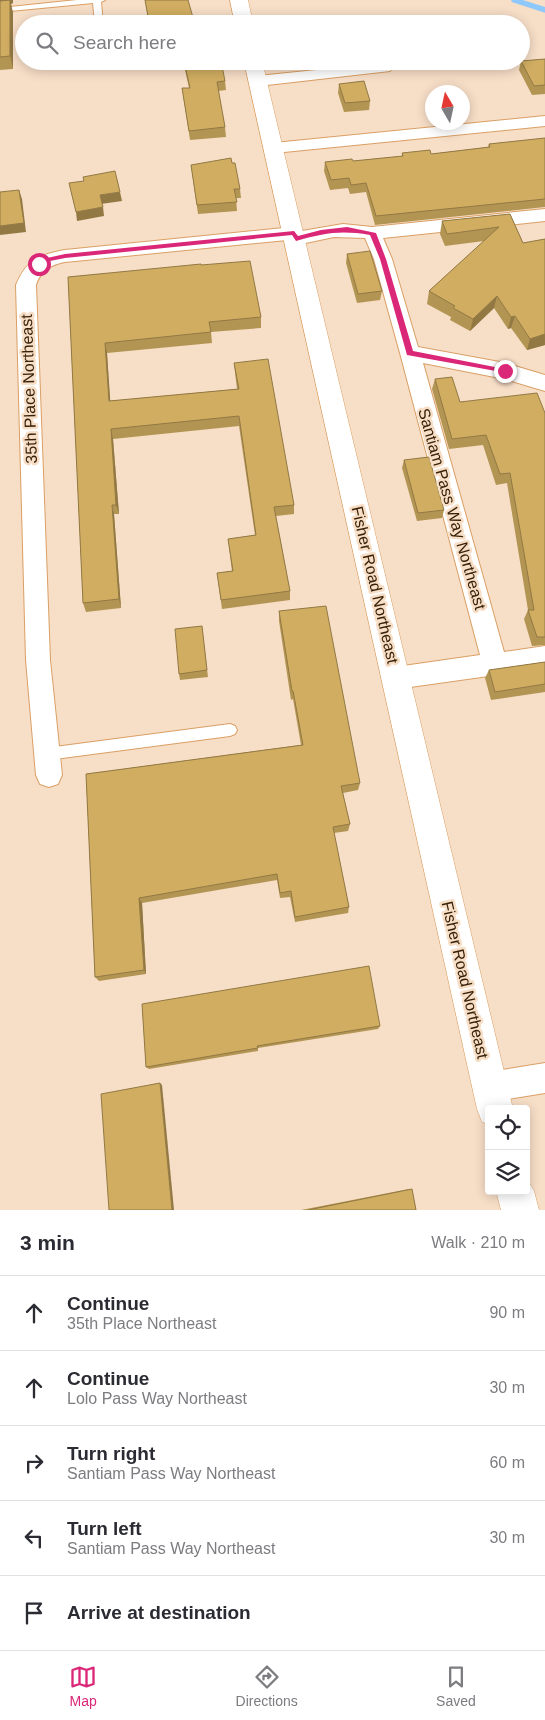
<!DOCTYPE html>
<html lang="en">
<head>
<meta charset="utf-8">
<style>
	body { margin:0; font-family:Helvetica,sans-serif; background:#f2f2f3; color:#2b2b33 }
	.controls { position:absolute; right:15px; bottom:15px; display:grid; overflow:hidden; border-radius:5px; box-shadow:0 2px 12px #0003 }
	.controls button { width:45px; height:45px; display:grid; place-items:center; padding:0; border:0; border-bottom:1px solid #e1e1e2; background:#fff; color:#2b2b33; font:25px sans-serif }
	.compass { position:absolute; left:425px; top:85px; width:45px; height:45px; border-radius:50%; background:#fff; box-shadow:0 2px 12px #0003; rotate:351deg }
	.stop { position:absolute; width:15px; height:15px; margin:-11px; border:4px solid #db2777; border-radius:50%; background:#fff }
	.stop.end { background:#db2777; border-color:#fff; box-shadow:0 1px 5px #0008 }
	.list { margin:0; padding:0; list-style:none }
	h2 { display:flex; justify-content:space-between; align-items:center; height:65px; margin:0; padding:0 20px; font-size:21px }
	h2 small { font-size:16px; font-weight:400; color:#7c7c81 }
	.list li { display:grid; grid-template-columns:32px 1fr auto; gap:15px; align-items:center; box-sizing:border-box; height:75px; padding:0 20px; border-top:1px solid #e1e1e2 }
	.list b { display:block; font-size:19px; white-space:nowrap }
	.list p { margin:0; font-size:16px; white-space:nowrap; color:#7c7c81 }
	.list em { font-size:16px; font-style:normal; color:#7c7c81 }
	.icon { flex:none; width:28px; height:28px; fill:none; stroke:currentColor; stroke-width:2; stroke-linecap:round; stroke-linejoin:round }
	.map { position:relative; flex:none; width:545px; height:1210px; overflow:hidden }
	.search { position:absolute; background:#fff; box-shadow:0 2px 12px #0003; left:15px; right:15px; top:15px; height:55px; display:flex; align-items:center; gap:12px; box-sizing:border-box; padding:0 18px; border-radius:28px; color:#7c7c81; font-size:19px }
	.sheet { height:440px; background:#fff }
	nav { display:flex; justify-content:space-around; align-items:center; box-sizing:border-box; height:70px; border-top:1px solid #e1e1e2; background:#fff; font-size:14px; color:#7c7c81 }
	nav a { display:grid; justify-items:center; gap:2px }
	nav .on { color:#db2777 }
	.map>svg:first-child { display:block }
</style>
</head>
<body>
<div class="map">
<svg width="545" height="1210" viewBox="0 0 545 1210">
	<rect width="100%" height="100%" fill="#f7dec7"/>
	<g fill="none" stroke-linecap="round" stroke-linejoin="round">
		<polyline stroke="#8fc8fa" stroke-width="5.5" points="514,0 545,10"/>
		<g stroke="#da9f64" stroke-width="2">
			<g id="lane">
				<polygon points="77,0 105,0 101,2 103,24 95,24 93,3 0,12 0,8"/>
				<polygon points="230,724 235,726 237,730 235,734 230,736 47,760 42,759 40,754 42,749 47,748"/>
			</g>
		</g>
		<g stroke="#da9f64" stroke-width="2">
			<g id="street">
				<polygon points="384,63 390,65 392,68 390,71 258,86 252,84 250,81 252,78 258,76"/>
				<polygon points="545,116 545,126 274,153 268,152 265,148 268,144 274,143"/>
				<path d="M545 209V221L383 238 392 259 418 347 505 363 545 375V391L505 379 423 363 504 652 545 646V668L396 689 387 686 384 678 387 670 396 667 480 655 400 353 374 259 365 238 334 237 296 245 289 243 287 240 65 262C50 265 41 270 36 285L50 660 62 775 58 784 49 787 40 784 36 775 26 660 16 285C27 259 39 255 65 250L294 227 302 231 343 224 372 227Z"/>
				<polygon points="545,1063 545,1093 490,1102 479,1098 475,1087 479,1076 490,1072"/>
			</g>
		</g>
		<g stroke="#da9f64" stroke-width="1">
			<g id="secondary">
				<polygon points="230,0 248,0 253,24 235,24"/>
				<polygon points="244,61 262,61 513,1109 489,1109 489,1124 482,1122 477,1109"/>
				<polygon points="526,1177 534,1191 539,1210 501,1210 496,1191 526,1191"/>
			</g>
		</g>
		<use href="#lane" fill="#fff" fill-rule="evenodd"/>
		<use href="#street" fill="#fff" fill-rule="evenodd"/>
		<use href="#secondary" fill="#fff" fill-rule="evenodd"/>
	</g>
	<g fill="#b39553">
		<polygon points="0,0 13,0 13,3 11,4 13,13 13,69 0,70"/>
		<polygon points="145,0 194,21 204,24 149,24"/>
		<polygon points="545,59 545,94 532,95 519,70 521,61"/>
		<polygon points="183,61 214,61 225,81 226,90 218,91 225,127 226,137 190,140 182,88 189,88"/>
		<polygon points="339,84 370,101 369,110 344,112 338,93"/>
		<polygon points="545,138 545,207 375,225 366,192 350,194 348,188 330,190 324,171 325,162 353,161 402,156 402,153 431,154 488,147 489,144"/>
		<polygon points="232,163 240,189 241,198 236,198 237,211 198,214 191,165"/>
		<polygon points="510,214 523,243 545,239 545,345 527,350 511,328 508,329 494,308 470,331 450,320 451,317 427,304 429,291 484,241 445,246 440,234 442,221"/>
		<polygon points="347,254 382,291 380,300 357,303 346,263"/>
		<polygon points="201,265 261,317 261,328 211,332 212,343 107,353 110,401 237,389 235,373 234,363 294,505 294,514 276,516 290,591 290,600 222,609 217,573 232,571 228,539 255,535 239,426 113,439 119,514 114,514 121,608 86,612 83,603 68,277"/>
		<polygon points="435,379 460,402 545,413 545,645 532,646 524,619 528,610 507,483 496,485 483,445 449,449 432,389"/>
		<polygon points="404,460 444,510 442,518 417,521 402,468"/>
		<polygon points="279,611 360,783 358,790 343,793 350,824 348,831 334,833 349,907 348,913 295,922 290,897 280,898 277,880 142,903 146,974 99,981 95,977 86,774 301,745 293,699 291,700 279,621"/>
		<polygon points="202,626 208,677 180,680 179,674"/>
		<polygon points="545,662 545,692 491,700 485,678 489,670"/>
		<polygon points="142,1004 380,1026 378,1029 258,1048 258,1051 149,1069 146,1067"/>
		<polygon points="409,1189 412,1189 416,1210 301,1210"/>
	</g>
	<g fill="#927944">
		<polygon points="0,0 13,0 13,3 11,4 13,13 13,69 0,7"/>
		<polygon points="19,190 22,199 26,232 0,235 0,226"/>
		<polygon points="120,192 122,201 101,204 100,195"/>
		<polygon points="103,207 104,216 77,221 76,212"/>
		<polygon points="497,296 494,308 470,331 473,319"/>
		<polygon points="515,316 511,328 508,329 511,317"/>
		<polygon points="545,334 545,345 527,350 530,339"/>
		<polygon points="105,343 107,353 111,412 109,401"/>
		<polygon points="111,429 113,439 119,514 116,505"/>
		<polygon points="112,505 114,514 121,608 119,599"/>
		<polygon points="139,898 142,903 146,974 144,970"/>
		<polygon points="160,1083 162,1085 174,1210 172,1210"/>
	</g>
	<g fill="#d0ad61" stroke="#927944">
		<polygon points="10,0 10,56 0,57 0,1"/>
		<polygon points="145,0 188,0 194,21 203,20 204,24 168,24 167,21 149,22"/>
		<polygon points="545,59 545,85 534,86 521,61"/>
		<polygon points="184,61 221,61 225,81 217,82 225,127 189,131 182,88 190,88"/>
		<polygon points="364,81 370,101 345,103 339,84"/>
		<polygon points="545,138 545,199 376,216 366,183 351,185 349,178 331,180 325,162 352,159 353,161 403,156 402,153 430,150 431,154 490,147 489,144"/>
		<polygon points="231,158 232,163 235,163 240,189 234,189 237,202 197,205 191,165"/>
		<polygon points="115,171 120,192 100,195 103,207 76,212 69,183 84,181 83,177"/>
		<polygon points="19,190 24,223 0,226 0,192"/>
		<polygon points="510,214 523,243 545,239 545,334 530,339 515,316 511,317 497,296 473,319 453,308 455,306 429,291 499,227 447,234 442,221"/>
		<polygon points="370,251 382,291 358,294 347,254"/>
		<polygon points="250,261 261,317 209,322 211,332 105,343 109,401 239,389 234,363 268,359 294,505 274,507 290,591 221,600 217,573 233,571 228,539 256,535 239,416 111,429 116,505 112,505 119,599 83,603 68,277 201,264 201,265"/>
		<polygon points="452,377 460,402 537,393 545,413 545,637 537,637 528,610 534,610 510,473 500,474 486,435 452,439 435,379"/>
		<polygon points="429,457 444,510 418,513 404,460"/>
		<polygon points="326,606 360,783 341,786 350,824 333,827 349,907 295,917 291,891 280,893 277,874 139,898 144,970 95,977 86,774 303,745 293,691 292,691 279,611"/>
		<polygon points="202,626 207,670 179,674 175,629"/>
		<polygon points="545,662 545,684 495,692 489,670"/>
		<polygon points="369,966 380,1026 257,1046 258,1048 146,1067 142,1004"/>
		<polygon points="160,1083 172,1210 109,1210 101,1094"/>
		<polygon points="412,1189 416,1210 308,1210"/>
	</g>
	<path fill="#db2777" d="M347 227 376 233 386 259 413 351 505 369H507V373L407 355 380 259 370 235C340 230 325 233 296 241L292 235 65 258 50 261 39 266 36 264 47 258 65 254 294 231 298 236 321 230Z"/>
	<g text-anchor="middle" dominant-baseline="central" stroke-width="5" stroke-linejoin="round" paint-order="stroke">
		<g font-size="16" fill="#382107" stroke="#f7dec7">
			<text transform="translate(29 389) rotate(-92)">35th Place Northeast</text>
			<text transform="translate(452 509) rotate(74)">Santiam Pass Way Northeast</text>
			<text transform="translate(375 585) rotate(77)">Fisher Road Northeast</text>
			<text transform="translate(465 980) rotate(77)">Fisher Road Northeast</text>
		</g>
	</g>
</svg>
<div class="controls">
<button><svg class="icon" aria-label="locate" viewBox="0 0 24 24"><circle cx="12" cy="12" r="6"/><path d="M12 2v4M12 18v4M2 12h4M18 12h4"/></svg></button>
<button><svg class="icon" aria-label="layers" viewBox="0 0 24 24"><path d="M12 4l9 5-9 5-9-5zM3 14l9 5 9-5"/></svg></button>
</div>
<svg class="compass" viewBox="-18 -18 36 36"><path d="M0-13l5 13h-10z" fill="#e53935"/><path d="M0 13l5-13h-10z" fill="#7c7c81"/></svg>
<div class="stop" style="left:39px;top:264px"></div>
<div class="stop end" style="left:505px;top:371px"></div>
<div class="search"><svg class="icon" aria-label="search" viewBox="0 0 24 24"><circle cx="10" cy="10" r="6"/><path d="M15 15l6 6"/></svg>Search here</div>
</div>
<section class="sheet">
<h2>3 min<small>Walk · 210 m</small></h2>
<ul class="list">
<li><svg class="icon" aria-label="ahead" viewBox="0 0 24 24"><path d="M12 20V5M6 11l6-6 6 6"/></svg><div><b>Continue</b><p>35th Place Northeast</p></div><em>90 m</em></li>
<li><svg class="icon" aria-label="ahead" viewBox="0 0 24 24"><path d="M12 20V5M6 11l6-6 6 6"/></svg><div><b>Continue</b><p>Lolo Pass Way Northeast</p></div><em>30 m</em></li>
<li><svg class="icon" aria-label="right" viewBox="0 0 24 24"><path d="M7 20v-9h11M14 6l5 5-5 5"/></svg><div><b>Turn right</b><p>Santiam Pass Way Northeast</p></div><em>60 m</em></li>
<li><svg class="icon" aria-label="left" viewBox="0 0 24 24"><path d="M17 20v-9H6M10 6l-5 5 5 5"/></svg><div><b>Turn left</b><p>Santiam Pass Way Northeast</p></div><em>30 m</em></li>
<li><svg class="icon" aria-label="arrive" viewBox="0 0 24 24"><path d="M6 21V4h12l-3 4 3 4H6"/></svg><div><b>Arrive at destination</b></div></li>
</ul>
</section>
<nav>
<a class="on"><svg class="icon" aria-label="map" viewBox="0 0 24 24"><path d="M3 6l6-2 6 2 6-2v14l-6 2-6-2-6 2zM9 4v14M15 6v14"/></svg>Map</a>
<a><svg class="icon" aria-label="directions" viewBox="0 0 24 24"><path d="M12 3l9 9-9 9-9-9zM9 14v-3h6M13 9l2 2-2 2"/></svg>Directions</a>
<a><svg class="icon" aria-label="saved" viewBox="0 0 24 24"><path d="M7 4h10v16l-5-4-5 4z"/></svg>Saved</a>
</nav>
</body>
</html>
